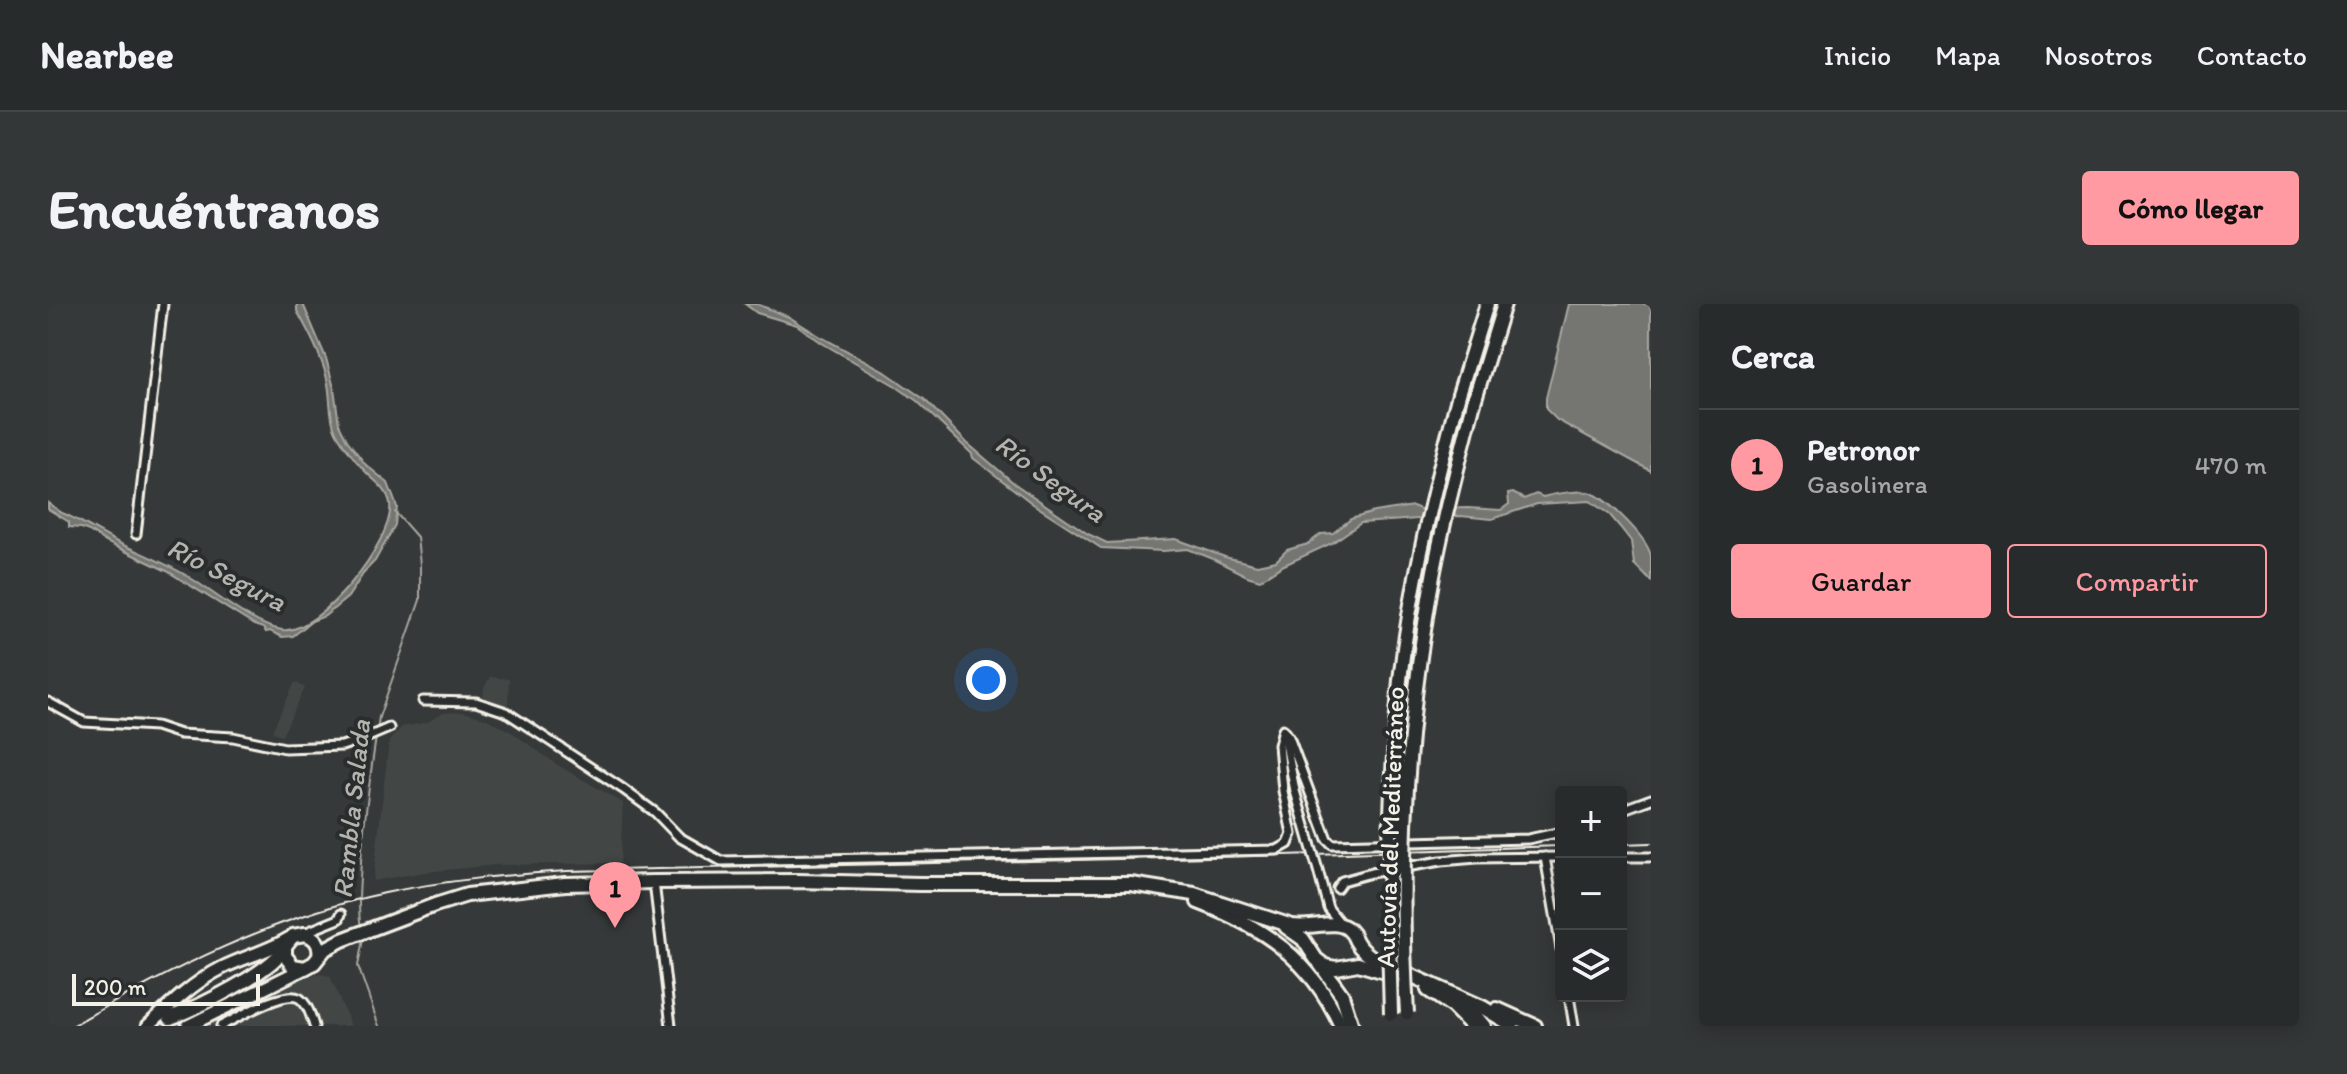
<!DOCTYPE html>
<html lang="es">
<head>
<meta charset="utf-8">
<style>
	body { margin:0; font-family:Itim,sans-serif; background:#343737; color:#f1f3f6 }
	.controls { position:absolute; right:24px; bottom:24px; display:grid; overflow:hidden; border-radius:8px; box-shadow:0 4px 20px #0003 }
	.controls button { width:72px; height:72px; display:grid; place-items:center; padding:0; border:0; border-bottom:2px solid #444747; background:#282b2b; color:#f1f3f6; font:40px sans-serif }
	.scale { position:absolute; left:24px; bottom:20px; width:188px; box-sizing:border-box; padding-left:8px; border:4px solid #f4f1e8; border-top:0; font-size:22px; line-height:28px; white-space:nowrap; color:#f4f1e8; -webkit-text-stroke:6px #2a2d2e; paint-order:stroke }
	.you { position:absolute; left:938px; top:376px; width:28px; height:28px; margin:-20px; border:6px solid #fff; border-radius:50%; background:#1a73e8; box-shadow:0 0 0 12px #1a73e833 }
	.badge { display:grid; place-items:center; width:52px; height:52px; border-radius:50%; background:#ff9aa2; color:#111; font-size:26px; font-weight:700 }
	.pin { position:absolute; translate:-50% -66px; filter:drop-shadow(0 2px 4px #0008) }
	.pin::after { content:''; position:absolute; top:42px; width:28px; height:24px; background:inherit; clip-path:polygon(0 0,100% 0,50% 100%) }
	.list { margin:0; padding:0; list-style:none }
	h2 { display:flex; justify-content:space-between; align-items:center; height:104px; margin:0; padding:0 32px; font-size:34px }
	h2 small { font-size:26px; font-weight:400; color:#a5a7a9 }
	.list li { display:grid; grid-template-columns:52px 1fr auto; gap:24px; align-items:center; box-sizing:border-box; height:112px; padding:0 32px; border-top:2px solid #444747 }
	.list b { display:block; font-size:30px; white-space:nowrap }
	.list p { margin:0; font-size:26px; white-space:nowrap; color:#a5a7a9 }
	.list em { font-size:26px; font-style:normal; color:#a5a7a9 }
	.actions { display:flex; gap:16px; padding:24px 32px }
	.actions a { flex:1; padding:18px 0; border:2px solid #ff9aa2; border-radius:8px; text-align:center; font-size:28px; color:#ff9aa2 }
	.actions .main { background:#ff9aa2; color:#111 }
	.icon { flex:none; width:44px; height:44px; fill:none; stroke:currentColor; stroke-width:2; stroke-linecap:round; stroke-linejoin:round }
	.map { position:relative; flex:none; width:1603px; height:722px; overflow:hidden; border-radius:8px }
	header { display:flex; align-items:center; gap:48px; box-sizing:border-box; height:112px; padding:0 40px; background:#282b2b; border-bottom:2px solid #444747 }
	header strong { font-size:38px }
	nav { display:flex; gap:44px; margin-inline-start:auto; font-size:28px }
	.intro { display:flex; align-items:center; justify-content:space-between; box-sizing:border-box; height:192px; padding:0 48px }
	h1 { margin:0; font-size:56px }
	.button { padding:20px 36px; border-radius:8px; background:#ff9aa2; color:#111; font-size:28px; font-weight:700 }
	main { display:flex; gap:48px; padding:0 48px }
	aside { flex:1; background:#282b2b; border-radius:8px; box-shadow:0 4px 20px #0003 }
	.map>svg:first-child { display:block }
</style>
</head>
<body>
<header>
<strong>Nearbee</strong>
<nav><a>Inicio</a><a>Mapa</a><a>Nosotros</a><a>Contacto</a></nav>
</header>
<div class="intro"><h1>Encuéntranos</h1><a class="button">Cómo llegar</a></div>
<main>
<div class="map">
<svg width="1603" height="722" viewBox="0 0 1603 722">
	<rect width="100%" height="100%" fill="#363939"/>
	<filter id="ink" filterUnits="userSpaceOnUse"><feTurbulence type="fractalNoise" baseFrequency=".0125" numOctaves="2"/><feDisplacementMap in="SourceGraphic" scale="16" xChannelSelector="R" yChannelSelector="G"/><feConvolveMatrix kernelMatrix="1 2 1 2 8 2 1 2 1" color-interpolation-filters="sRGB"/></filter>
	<g filter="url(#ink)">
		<g fill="#434645">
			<polygon points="442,373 461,375 460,405 435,394 436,384"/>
			<polygon points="247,378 257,384 234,432 224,427"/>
			<polygon points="415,408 439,415 462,427 508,460 575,499 572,559 447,561 377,568 325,577 341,437 354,423 380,418 395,409"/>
			<polygon points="271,670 282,672 303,722 158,722 229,683"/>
		</g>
		<g fill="#757572" stroke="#a8a7a1" stroke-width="2">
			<path d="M249 0H255L278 54 286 84 291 120 299 136 318 161 340 179 349 203 347 221 327 257 317 267 300 293 277 312 264 317 245 332 234 333 222 327 218 328 215 324 206 321 119 267 58 238 41 227 33 224 21 223V218L0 205V199L14 209C34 217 53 230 73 240 97 251 122 261 144 275 168 290 206 322 234 326 270 332 347 236 342 200 340 185 327 178 317 167 309 159 293 138 288 128 281 114 283 96 280 80 276 56 261 28 249 7Z"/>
			<path d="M697 0H709L741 13 773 33 833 65 876 95 919 139 967 180 1040 230 1059 239 1128 235 1177 253 1209 261 1228 257 1239 246 1260 240 1273 230 1285 229 1303 215 1326 208 1365 202 1372 205 1420 204 1453 206 1461 200 1460 190 1465 189 1476 195 1488 190 1495 193C1505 190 1535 185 1544 189 1561 197 1599 233 1603 252 1603 260 1603 269 1603 277L1586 260 1583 237 1572 223 1562 211 1542 197 1489 200 1444 215 1412 212 1313 219 1284 239 1234 262 1212 276 1199 272 1163 254 1140 245 1115 247 1053 244 985 200 925 154 924 150 869 97 846 81 774 39 749 21 709 9Z"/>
			<polygon points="1521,0 1601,0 1603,6 1603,167 1509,116 1498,105 1498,94"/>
		</g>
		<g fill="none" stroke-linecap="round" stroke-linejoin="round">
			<g stroke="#a8a7a1" stroke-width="2">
				<polyline points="329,427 331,413 372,296 372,261 369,233 347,208"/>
				<path d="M313 625C309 602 312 580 313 557 316 515 322 474 328 433"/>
				<polyline points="315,635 310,662 331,722"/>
			</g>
			<g stroke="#f4f1e8" stroke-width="13">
				<g id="street">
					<polyline points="88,230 115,0"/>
					<polyline points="375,397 428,398 458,408 575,485 608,509 631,533 673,557 1229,546 1240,540 1244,530 1235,487 1231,441 1235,425 1241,433 1279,535 1284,540 1480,535 1513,528"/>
					<polyline points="0,398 36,418 108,422 132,430 185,433 237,444 294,442 320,433 341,424"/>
					<polyline points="1236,429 1247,487 1262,539"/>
					<polyline points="1573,506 1603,495"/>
					<polyline points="1497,553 1513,645"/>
					<polyline points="1573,553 1603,553"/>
					<polyline points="1270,566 1280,604 1292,619"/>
					<polyline points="606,578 623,722"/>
					<polyline points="1289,584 1294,577 1323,569 1393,557 1429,554 1513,553"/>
					<polyline points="256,629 291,615 293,610"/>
					<polyline points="1521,692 1526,722"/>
					<path d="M173 722C189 714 235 686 251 694 260 700 263 712 266 722"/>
				</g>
			</g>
			<g stroke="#f4f1e8" stroke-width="17">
				<g id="primary">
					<path d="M100 722C122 701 146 678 174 664 196 653 221 647 242 634"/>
					<polyline points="140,722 257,664"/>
				</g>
			</g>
			<g stroke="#f4f1e8" stroke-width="18">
				<g id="highway">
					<polyline points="1411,90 1439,0"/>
					<polyline points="1426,98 1456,0"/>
					<path d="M1150 598C1216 623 1263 655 1293 722"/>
					<polyline points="1238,623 1255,635 1268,655 1277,662 1288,664 1310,660 1340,669"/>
					<path d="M271 652C273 641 268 633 257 630L245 632 237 642V652L245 662 257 664 266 659 277 645 294 636 387 601 419 591 517 580 606 578 750 577 872 580H1083L1146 590 1244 622C1263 625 1290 614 1301 626 1306 631 1305 631 1308 637 1312 645 1319 650 1326 655L1434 703 1464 721"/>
					<polyline points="1272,660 1294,691 1304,722"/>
					<polyline points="1380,686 1404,702 1424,722"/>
					<polyline points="1412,700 1426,710 1436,722"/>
					<polyline points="1449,705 1487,722"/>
					<path d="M122 714C149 704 225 667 237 643"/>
				</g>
			</g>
			<use href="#street" stroke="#2a2d2e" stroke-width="7"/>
			<use href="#primary" stroke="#2a2d2e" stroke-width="11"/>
			<use href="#highway" stroke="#2a2d2e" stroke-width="12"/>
			<g stroke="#f4f1e8" stroke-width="2">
				<polyline points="1573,540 1603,539"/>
				<path d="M24 722C122 665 225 613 337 589 397 576 458 571 519 567L1207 552 1513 542"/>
			</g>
			<g stroke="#f4f1e8" stroke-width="13" stroke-linecap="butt">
				<polyline id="street-bridge" points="1262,539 1270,566"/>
			</g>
			<g stroke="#f4f1e8" stroke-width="18" stroke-linecap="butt">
				<g id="highway-bridge">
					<path d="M1359 709C1351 578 1357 443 1378 313 1389 240 1408 169 1426 98"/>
					<path d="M1343 710C1339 598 1341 488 1352 376 1363 279 1386 184 1411 90"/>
				</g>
			</g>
			<use href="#street-bridge" stroke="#2a2d2e" stroke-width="7"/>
			<use href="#highway-bridge" stroke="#2a2d2e" stroke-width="12"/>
		</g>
	</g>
	<g text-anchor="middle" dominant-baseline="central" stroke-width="8" stroke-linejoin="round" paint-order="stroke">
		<g font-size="26" fill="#f4f1e8" stroke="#2a2d2e">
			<text transform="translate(1342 523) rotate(-88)">Autovía del Mediterráneo</text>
		</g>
		<g font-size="28" font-style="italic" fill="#b4b3ad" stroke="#2a2d2e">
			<text transform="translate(1003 174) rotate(36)">Río Segura</text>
			<text transform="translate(179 270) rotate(27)">Río Segura</text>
			<text transform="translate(303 505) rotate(-84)">Rambla Salada</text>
		</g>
	</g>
</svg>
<div class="controls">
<button>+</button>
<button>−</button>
<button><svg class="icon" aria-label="layers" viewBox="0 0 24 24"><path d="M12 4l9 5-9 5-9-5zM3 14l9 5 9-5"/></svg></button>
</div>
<div class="scale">200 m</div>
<div class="you"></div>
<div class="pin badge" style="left:567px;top:624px">1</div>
</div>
<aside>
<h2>Cerca<small></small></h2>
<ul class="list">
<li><span class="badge">1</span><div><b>Petronor</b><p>Gasolinera</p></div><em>470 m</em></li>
</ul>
<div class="actions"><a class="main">Guardar</a><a>Compartir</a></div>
</aside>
</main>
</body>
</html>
